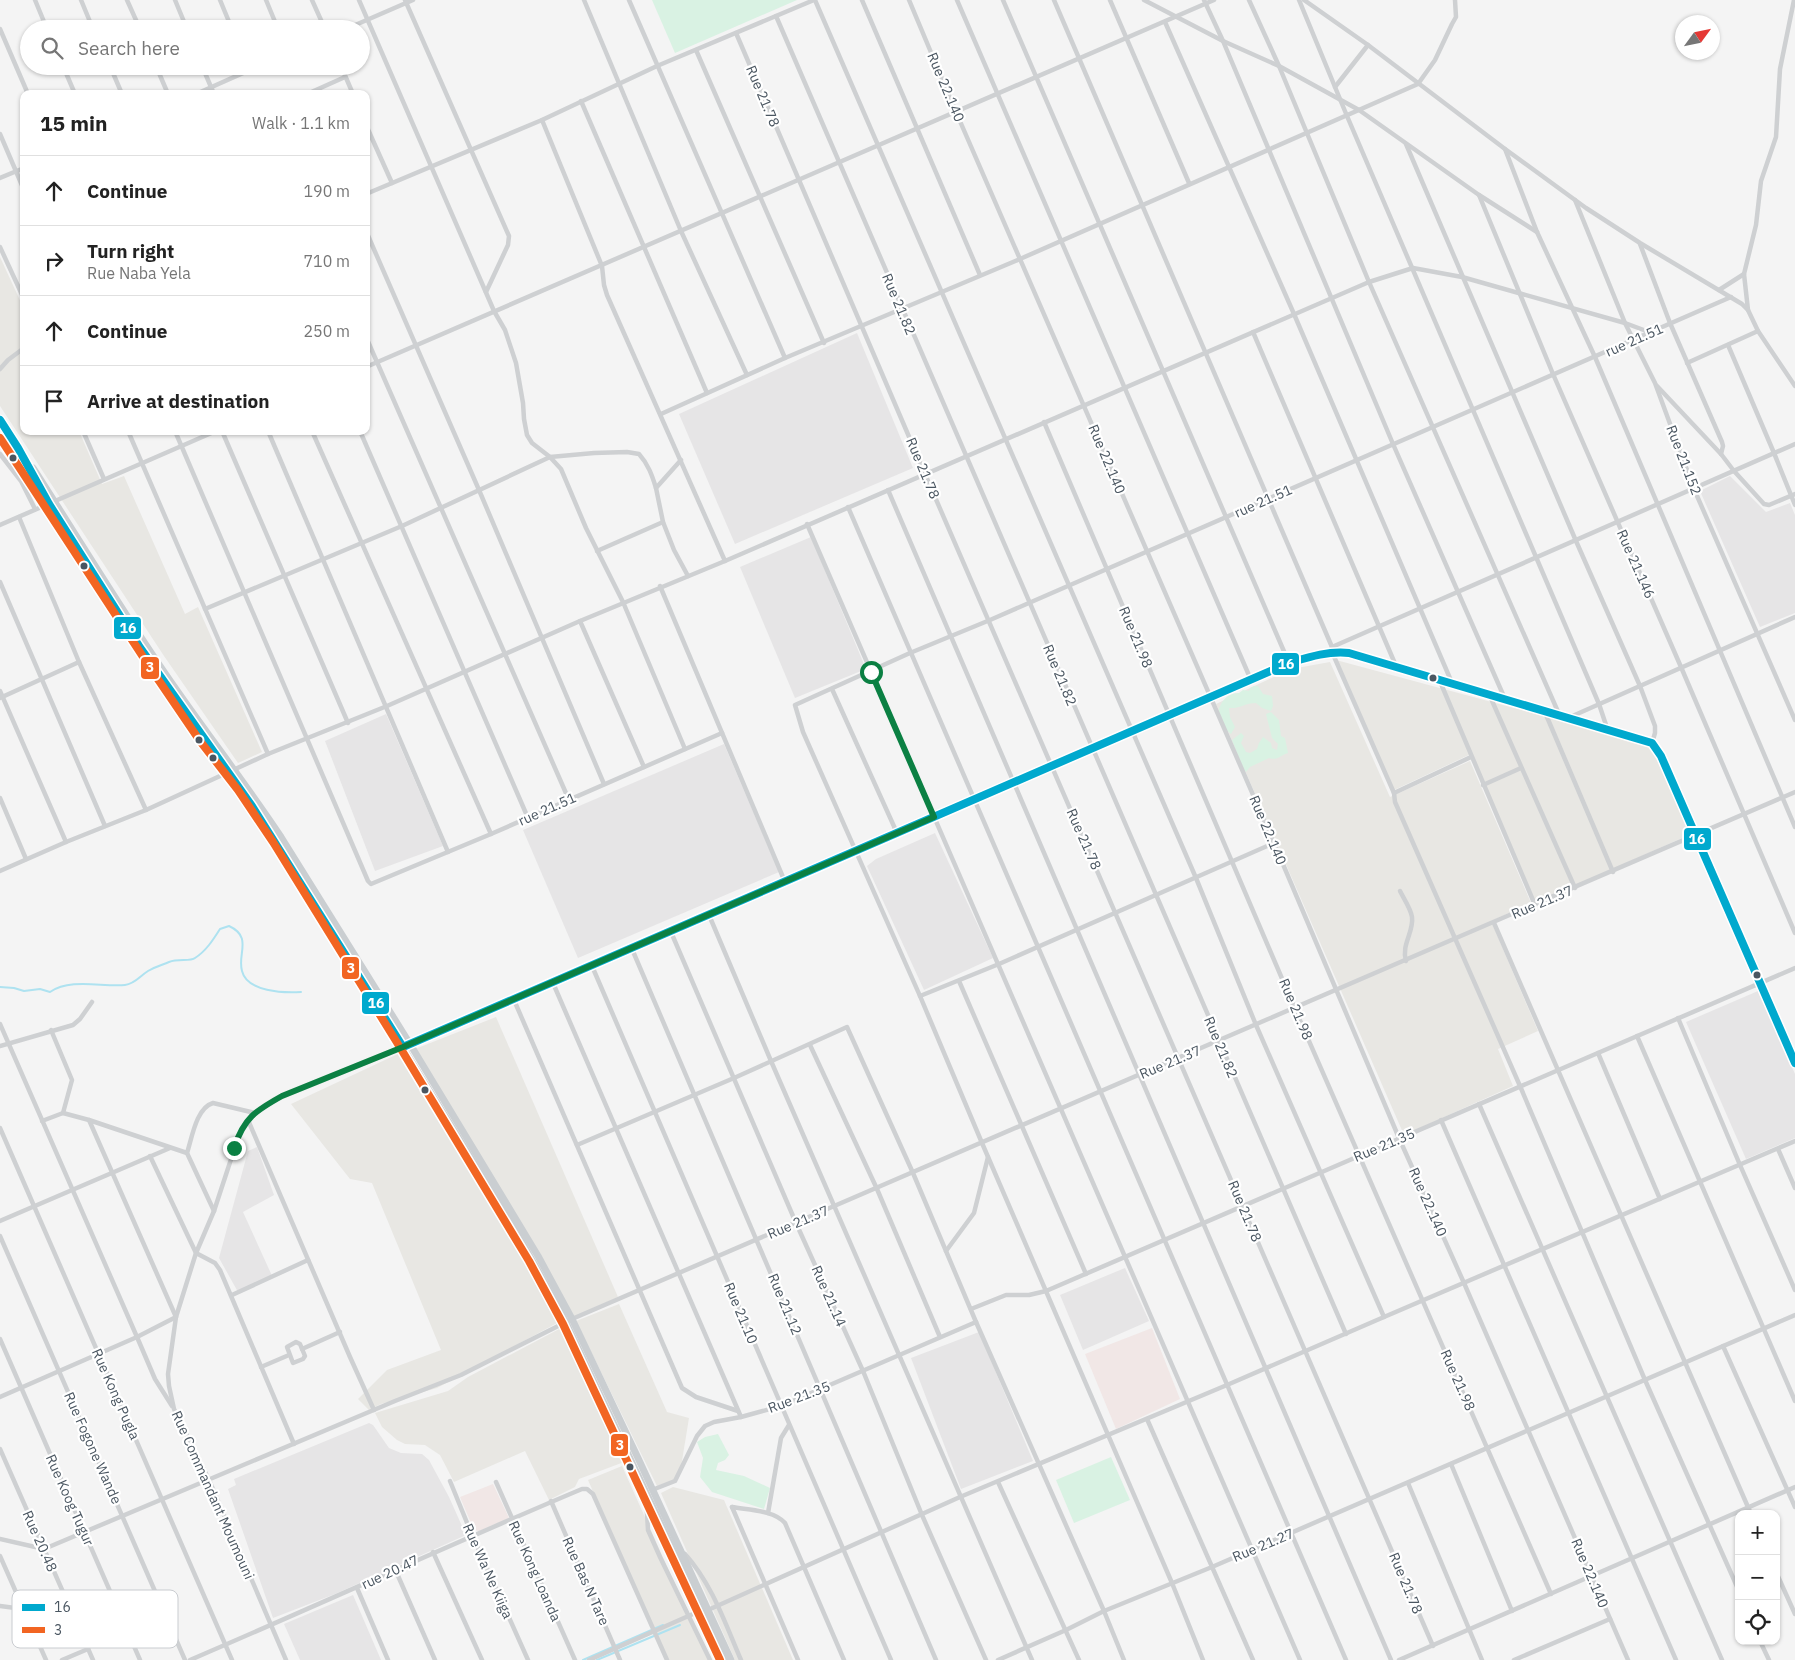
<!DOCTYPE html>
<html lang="en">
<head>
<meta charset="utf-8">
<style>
	body { margin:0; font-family:"IBM Plex Sans",sans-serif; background:#f2f2f2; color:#222 }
	.controls { position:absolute; right:15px; bottom:15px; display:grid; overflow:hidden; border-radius:10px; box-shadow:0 1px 4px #0004 }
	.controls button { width:45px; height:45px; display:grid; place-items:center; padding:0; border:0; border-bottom:1px solid #e0e0e0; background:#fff; color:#222; font:25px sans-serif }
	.compass { position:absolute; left:1675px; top:15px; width:45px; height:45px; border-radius:50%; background:#fff; box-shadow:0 1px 4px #0004; rotate:57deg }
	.stop { position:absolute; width:15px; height:15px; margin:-11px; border:4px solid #0b8043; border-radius:50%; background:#fff }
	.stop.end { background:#0b8043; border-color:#fff; box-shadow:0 1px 5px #0008 }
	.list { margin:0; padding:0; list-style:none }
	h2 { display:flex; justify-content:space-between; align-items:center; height:65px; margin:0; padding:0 20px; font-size:21px }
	h2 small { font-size:16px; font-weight:400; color:#767676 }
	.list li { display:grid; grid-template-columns:32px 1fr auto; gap:15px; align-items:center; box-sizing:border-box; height:70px; padding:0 20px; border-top:1px solid #e0e0e0 }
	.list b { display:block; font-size:19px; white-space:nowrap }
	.list p { margin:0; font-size:16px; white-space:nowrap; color:#767676 }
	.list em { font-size:16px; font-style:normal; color:#767676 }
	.icon { flex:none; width:28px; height:28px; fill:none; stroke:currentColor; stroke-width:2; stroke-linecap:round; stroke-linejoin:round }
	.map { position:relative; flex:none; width:1795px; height:1660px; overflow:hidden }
	.search { position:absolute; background:#fff; box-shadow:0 1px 4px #0004; left:20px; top:20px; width:350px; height:55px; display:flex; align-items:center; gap:12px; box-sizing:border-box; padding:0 18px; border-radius:28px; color:#767676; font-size:19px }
	.panel { position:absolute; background:#fff; box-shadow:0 1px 4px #0004; left:20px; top:90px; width:350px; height:345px; border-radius:10px }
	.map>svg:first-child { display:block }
</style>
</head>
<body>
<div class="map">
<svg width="1795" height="1660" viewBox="0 0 1795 1660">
	<rect width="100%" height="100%" fill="#f4f4f4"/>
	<g fill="#e8e7e3">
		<polygon points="0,257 24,309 24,431 79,431 102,484 124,476 185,614 198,607 262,752 238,763 164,656 0,406"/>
		<polygon points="1336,660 1647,744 1656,752 1691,834 1536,903 1471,754 1392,791"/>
		<polygon points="1330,662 1390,797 1470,761 1531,903 1491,921 1538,1031 1498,1049 1513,1086 1404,1135 1216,704 1291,669"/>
		<polygon points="496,1017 618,1297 573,1317 415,1049"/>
		<polygon points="402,1052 508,1227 559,1322 437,1388 381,1404 369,1410 358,1399 387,1370 441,1350 372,1183 350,1179 291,1104"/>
		<polygon points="619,1304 667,1412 689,1418 681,1467 674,1480 657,1486 576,1321"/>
		<polygon points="561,1328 624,1462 579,1479 575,1487 549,1500 525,1451 454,1482 440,1455 425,1445 405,1444 397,1440 382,1427 375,1413 448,1391 468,1377"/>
		<polygon points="622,1466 709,1660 666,1660 588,1480"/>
		<polygon points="673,1487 724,1500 793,1660 735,1660 661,1493"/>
	</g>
	<g fill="#e6e5e6">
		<polygon points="857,333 913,468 735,544 679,414"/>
		<polygon points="1730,476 1766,512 1790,503 1795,515 1795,613 1760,627 1700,491"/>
		<polygon points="811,537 866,669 795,698 740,567"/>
		<polygon points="386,714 443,846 375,871 325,741"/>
		<polygon points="724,744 779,872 578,958 523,830"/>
		<polygon points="935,833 993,958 924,990 867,866 876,859"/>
		<polygon points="1758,991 1795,1074 1795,1138 1746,1159 1686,1022"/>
		<polygon points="257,1147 274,1195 243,1212 273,1278 238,1292 219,1258 248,1151"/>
		<polygon points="1125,1268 1149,1321 1083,1350 1060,1295"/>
		<polygon points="979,1332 1033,1461 961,1489 911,1358"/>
		<polygon points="369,1423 373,1425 389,1448 401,1453 422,1454 429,1460 449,1497 466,1535 335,1594 273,1618 228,1489 236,1485 234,1479"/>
		<polygon points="353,1595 381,1660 300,1660 284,1624"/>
	</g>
	<g fill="#f1e7e6">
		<polygon points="1152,1328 1180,1399 1116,1429 1085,1354"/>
		<polygon points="493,1484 509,1518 479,1531 474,1530 460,1497"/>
	</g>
	<g fill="#d9f2e3">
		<polygon points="652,0 797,0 675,53"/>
		<path d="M1254 686H1258L1263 694 1272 696 1273 706 1271 711 1262 708 1256 703C1245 703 1240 709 1229 708L1230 717 1235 727 1231 734 1225 729 1222 718 1218 712C1221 701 1227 693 1239 693L1243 690 1249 691 1250 688Z"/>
		<path d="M1271 712 1279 720 1281 736 1285 738 1288 753C1281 755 1277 761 1269 758L1250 767 1246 772 1242 766 1232 740 1241 733 1244 736 1241 743 1246 752 1250 753 1257 749 1259 743 1263 737 1271 743 1272 748 1277 750 1278 744 1272 738 1266 714Z"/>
		<polygon points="718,1434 729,1455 725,1460 718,1463 716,1470 744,1476 770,1488 764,1509 712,1492 700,1477 703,1458 697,1442 705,1437"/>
		<polygon points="1111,1457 1130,1500 1074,1523 1056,1480"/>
	</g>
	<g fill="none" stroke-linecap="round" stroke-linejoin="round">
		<g stroke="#aee2f0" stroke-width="2">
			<path d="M0 987 14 988 24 991 40 989 50 992C71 978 101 987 125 985 135 984 140 976 148 971 155 967 162 965 169 962 178 958 190 962 195 958 206 951 213 940 220 929L229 926C253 937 237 954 242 971 247 992 284 993 301 992"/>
			<polyline points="583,1660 663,1625"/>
			<polyline points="597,1660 680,1625"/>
		</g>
		<g stroke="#ced0d2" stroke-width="4.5">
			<polyline points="35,0 47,29"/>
			<polyline points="81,0 93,29"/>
			<polyline points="127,0 140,29"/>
			<polyline points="175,0 187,29"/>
			<polyline points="220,0 232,29"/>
			<polyline points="266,0 278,29"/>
			<polyline points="312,0 325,29"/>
			<polyline points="359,0 494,311 505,330 516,363 523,403 524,419 527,435 532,443 550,457 561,469 586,528 623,602 685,749"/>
			<polyline points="405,0 509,236 508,245 486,292"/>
			<polyline points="584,0 681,231 747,375"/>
			<polyline points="629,0 785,358"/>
			<polyline points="815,0 1196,878 1256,1025 1384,1317"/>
			<polyline points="862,0 980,275"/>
			<polyline points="909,0 956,112 1274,843 1399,1138 1464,1283 1628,1660"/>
			<polyline points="957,0 1251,680"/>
			<polyline points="1003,0 1289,663"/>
			<polyline points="1054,0 1332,647 1332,652 1394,793 1395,802 1520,1086 1645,1380 1739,1591"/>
			<polyline points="1110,0 1189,183"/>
			<polyline points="1144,0 1223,41 1279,66 1359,110 1479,195 1537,232"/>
			<polyline points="1204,0 1223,41 1393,444 1505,699"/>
			<polyline points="1249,0 1279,66 1369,282 1559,714"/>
			<polyline points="1299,0 1347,116 1599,704 1607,728"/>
			<polyline points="1304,0 1368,45 1505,149 1586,208 1640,243 1742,304 1748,310 1758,331 1795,386"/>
			<polyline points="776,16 1346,1334"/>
			<polyline points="1165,22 1294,314 1452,683"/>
			<polyline points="0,29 28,94"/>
			<polyline points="346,29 413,0"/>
			<polyline points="736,33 925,474 1433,1646"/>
			<polyline points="696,50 824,343"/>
			<polyline points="63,66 75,94"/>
			<polyline points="110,66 122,94"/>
			<polyline points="156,66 168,94"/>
			<polyline points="202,66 214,94"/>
			<polyline points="341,66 353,94"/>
			<polyline points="1335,87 1368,45"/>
			<polyline points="196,94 259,66"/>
			<polyline points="307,94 345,77"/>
			<polyline points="581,101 707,393"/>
			<polyline points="542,120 602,266 604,285 607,295 725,561"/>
			<polyline points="366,125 392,183"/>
			<polyline points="0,134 24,190"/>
			<polyline points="1406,144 1576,541 1640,686 1655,726 1655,733 1652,743"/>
			<polyline points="1505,149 1537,232 1595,357 1795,827"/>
			<polyline points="0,178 24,168"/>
			<polyline points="366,194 542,120 657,66 814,0"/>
			<polyline points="1479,195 1553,374 1681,667 1795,933"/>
			<polyline points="1575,200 1625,323 1655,383 1694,489 1795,720"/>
			<polyline points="366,231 479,490 604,784"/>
			<polyline points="1640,244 1670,323 1722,442 1723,446 1721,454"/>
			<polyline points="0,247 24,299"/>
			<polyline points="1719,290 1744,274"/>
			<polyline points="1748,310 1744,274 1756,225 1761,181 1776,137 1780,69 1794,0"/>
			<polyline points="1253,332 1396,666"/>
			<polyline points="366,337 569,800"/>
			<polyline points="1728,345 1774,453 1795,505"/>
			<polyline points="1687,363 1758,331"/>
			<polyline points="366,367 1214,0"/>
			<polyline points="0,369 8,360 24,348"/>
			<polyline points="1657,386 1721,454 1734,471 1764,504 1769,505 1795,494"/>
			<polyline points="661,414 785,358 1020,259 1418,84 1435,60 1452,24 1456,17 1455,0"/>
			<polyline points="1044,422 1295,1009 1551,1594"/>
			<polyline points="83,431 104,479"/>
			<polyline points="128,431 268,754"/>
			<polyline points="175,431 368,881 371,884 491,834 722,733"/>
			<polyline points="222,431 348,723"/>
			<polyline points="268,431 448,852"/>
			<polyline points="312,431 491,834"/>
			<polyline points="360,431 528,818"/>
			<polyline points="0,454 21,481 35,509"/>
			<polyline points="681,460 656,488 663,522 674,550 688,576"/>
			<polyline points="888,490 1391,1660"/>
			<polyline points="848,507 1346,1660"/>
			<polyline points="807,524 1300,1660"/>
			<polyline points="0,525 216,431"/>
			<polyline points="597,551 663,522"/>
			<polyline points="0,582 105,826"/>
			<polyline points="660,586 785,882"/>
			<path d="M205 609 402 526 550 457 594 453 627 452 639 454C648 464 652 475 656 488"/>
			<polyline points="580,621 644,767"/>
			<polyline points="1332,647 1795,444"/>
			<polyline points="79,662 146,810"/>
			<polyline points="1439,679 1535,905"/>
			<polyline points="832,689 897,833"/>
			<polyline points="0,691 66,842"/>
			<polyline points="1489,694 1575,888"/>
			<polyline points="0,698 79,662 19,517"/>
			<polyline points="1544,710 1613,872"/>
			<polyline points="1568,718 1795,617"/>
			<polyline points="1483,785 1521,768"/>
			<polyline points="1394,793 1471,757"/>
			<polyline points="0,798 26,859"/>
			<polyline points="0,871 66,842 146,810 268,754 387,706 580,621 725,561 1369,282 1413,268 1462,277 1625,323 1649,332"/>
			<path d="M1400 891C1404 899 1411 909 1412 917 1414 932 1401 945 1406 961"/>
			<polyline points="709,915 771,1061 1032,1660"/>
			<polyline points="1494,923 1751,1514"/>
			<polyline points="671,932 796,1223 863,1371 922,1515 986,1660"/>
			<polyline points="632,949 936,1660"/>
			<polyline points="592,966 891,1660"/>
			<polyline points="959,981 1086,1274"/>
			<polyline points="553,983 741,1417"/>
			<polyline points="920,996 999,964 1274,843"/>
			<polyline points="514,1000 682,1388 696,1397 738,1411"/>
			<polyline points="1678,1018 1740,1165 1795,1290"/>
			<polyline points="0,1024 137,1337 155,1379 172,1406"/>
			<polyline points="51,1030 72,1080 63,1113"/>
			<polyline points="1637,1036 1795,1401"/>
			<polyline points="810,1045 877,1189 940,1337"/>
			<polyline points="0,1046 73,1025 80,1019 92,1002"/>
			<polyline points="1598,1053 1660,1199"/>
			<polyline points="1479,1104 1722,1660"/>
			<polyline points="248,1120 350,1357 374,1410"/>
			<polyline points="1441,1120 1676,1660"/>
			<polyline points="42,1121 63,1113 89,1120 187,1153"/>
			<polyline points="0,1128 232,1660"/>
			<polyline points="577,1145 734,1078 847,1027 913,1173 976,1322 1104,1611 1124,1660"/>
			<polyline points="1778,1149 1795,1188"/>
			<polyline points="150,1156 196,1253 215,1263 220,1270 294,1444"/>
			<path d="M214 1211 187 1153C192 1138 196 1108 213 1103L255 1113"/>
			<polyline points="0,1221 170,1148"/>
			<polyline points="0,1236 185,1660"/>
			<polyline points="946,1251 974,1213 988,1157"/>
			<polyline points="232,1295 308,1260"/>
			<polyline points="971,1309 1006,1295 1029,1295 1046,1291 1795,968"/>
			<polyline points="0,1339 140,1660"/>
			<polygon points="296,1342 300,1344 305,1356 303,1359 293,1363 287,1347"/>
			<polyline points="1723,1346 1795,1507"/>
			<polyline points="302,1349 340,1332"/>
			<polyline points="261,1367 289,1355"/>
			<polyline points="0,1397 137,1337 176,1317 89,1120"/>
			<polyline points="1147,1419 1253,1660"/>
			<polyline points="0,1449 93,1660"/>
			<polyline points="1451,1464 1512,1611"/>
			<polyline points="450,1481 472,1535 528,1660"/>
			<polyline points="496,1482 575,1660"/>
			<polyline points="998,1482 1079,1660"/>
			<polyline points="1408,1483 1482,1660"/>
			<polyline points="652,1490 675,1481 697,1436 705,1426 714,1422 741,1417 781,1406 976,1322"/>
			<polyline points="646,1496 648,1530 660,1557 710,1660"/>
			<polyline points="551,1501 620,1660"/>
			<path d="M732 1507C748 1510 774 1510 785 1523L844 1660"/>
			<polyline points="732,1507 798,1660"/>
			<polyline points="768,1513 781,1438 789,1425"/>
			<polyline points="0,1539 44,1549 395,1401 461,1375 572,1319 1795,792"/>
			<polyline points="433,1552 482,1660"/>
			<path d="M685 1554C712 1584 725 1623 741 1660"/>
			<polyline points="0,1556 46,1660"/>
			<polyline points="395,1569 435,1660"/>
			<polyline points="1776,1572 1795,1614"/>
			<polyline points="357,1588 388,1660"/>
			<polyline points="0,1606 23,1609"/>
			<polyline points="1760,1641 1769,1660"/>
			<polyline points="62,1660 88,1649"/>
			<path d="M190 1660C321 1604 451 1544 582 1489H587L593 1494 667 1660"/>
			<path d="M286 1660 209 1480 174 1409 169 1386 168 1374 176 1317 196 1253 214 1211 238 1138C246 1117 263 1107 282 1096L403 1047"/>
			<polyline points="589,1660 702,1610 708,1610 960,1497 1227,1385 1384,1317 1795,1141"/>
			<polyline points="998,1660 1066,1630 1104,1611 1212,1567 1795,1315"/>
			<polyline points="1203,1660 1172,1583 982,1143 920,996 803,732 795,705 910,653 990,620 1731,297"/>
			<polyline points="1399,1660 1795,1487"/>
			<polyline points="1514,1660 1610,1619"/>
		</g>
		<polyline stroke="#ced0d2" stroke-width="5.5" points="407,1045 1289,663 1321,653 1340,652 1349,653 1646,740 1652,743 1661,756 1795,1063"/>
		<g stroke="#caced1" stroke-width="7">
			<polyline points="0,420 18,448 49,504 139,646 252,806 299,879 514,1228 560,1310 725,1660"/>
			<path d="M33 468C75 533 116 601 160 666 199 724 242 778 281 837L410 1044 538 1256 572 1319 638 1458 731 1660"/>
		</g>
		<g stroke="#fff" stroke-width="11">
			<path id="bus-1" d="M0 420 18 448 49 504 139 646 252 806 403 1047 1289 663C1309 657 1327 651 1349 653L1652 743 1661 756 1795 1063"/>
		</g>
		<g stroke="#fff" stroke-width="11">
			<polyline id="bus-2" points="0,438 151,669 200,741 238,790 273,842 401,1049 529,1261 563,1324 720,1660"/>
		</g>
		<use href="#bus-1" stroke="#00a9ce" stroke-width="8"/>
		<use href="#bus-2" stroke="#f26522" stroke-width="8"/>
	</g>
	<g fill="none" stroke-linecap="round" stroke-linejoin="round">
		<path stroke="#0b8043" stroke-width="6" d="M234 1148C244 1118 255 1111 282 1096L403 1047 934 817 871 672"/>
	</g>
	<g fill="#4a5661" stroke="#fff" stroke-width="2">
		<circle cx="13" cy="458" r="4.5"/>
		<circle cx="84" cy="566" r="4.5"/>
		<circle cx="1433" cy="678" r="4.5"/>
		<circle cx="199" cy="740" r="4.5"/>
		<circle cx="213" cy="758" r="4.5"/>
		<circle cx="1757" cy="975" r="4.5"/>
		<circle cx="425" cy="1090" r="4.5"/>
		<circle cx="630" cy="1467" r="4.5"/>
	</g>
	<g text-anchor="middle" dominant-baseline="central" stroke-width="4.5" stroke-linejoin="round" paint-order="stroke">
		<g font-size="14" fill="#4a5661" stroke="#fff">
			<text transform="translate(946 87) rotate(67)">Rue 22.140</text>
			<text transform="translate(763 96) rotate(67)">Rue 21.78</text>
			<text transform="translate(899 304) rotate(67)">Rue 21.82</text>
			<text transform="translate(1634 340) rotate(-24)">rue 21.51</text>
			<text transform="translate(1107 459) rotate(67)">Rue 22.140</text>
			<text transform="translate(1684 460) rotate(69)">Rue 21.152</text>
			<text transform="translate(923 468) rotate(67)">Rue 21.78</text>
			<text transform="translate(1263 501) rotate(-24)">rue 21.51</text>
			<text transform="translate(1636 564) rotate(66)">Rue 21.146</text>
			<text transform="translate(1136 637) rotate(67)">Rue 21.98</text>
			<text transform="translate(1060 675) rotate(67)">Rue 21.82</text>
			<text transform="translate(547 809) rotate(-24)">rue 21.51</text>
			<text transform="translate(1268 830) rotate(67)">Rue 22.140</text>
			<text transform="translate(1084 839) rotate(66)">Rue 21.78</text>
			<text transform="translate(1542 902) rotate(-23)">Rue 21.37</text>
			<text transform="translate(1296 1009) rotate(67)">Rue 21.98</text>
			<text transform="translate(1221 1047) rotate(67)">Rue 21.82</text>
			<text transform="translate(1170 1062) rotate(-23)">Rue 21.37</text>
			<text transform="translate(1384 1145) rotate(-23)">Rue 21.35</text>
			<text transform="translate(1428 1202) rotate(66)">Rue 22.140</text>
			<text transform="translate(1245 1211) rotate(67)">Rue 21.78</text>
			<text transform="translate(798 1222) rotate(-23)">Rue 21.37</text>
			<text transform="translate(829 1296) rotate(66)">Rue 21.14</text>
			<text transform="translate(785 1304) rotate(67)">Rue 21.12</text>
			<text transform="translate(741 1313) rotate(67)">Rue 21.10</text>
			<text transform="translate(1458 1380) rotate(66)">Rue 21.98</text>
			<text transform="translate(116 1394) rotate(66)">Rue Kong Pugla</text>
			<text transform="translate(799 1397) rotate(-21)">Rue 21.35</text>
			<text transform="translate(93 1448) rotate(66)">Rue Fogone Wande</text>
			<text transform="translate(213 1495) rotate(66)">Rue Commandant Moumouni</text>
			<text transform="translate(70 1500) rotate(66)">Rue Koog Tugur</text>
			<text transform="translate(40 1541) rotate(66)">Rue 20.48</text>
			<text transform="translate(1263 1545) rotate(-23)">Rue 21.27</text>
			<text transform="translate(488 1571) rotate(66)">Rue Wa Ne Kiiga</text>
			<text transform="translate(535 1571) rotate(66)">Rue Kong Loanda</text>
			<text transform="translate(390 1572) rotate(-25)">rue 20.47</text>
			<text transform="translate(1590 1573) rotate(67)">Rue 22.140</text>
			<text transform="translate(586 1581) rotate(66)">Rue Bas N Tare</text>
			<text transform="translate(1406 1583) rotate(67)">Rue 21.78</text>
		</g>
	</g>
	<rect x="12" y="1590" width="166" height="58" rx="8" fill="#fff" stroke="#c9ccd0" stroke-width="1"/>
	<rect x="22" y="1604" width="23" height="7" fill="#00a9ce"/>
	<rect x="22" y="1627" width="23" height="6" fill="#f26522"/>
	<g font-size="14" fill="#4a5661">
		<text x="54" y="1612">16</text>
		<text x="54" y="1635">3</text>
	</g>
	<g stroke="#fff" stroke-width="2">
		<rect x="113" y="616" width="29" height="24" rx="5" fill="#00a9ce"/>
		<rect x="1271" y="652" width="29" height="24" rx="5" fill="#00a9ce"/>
		<rect x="140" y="656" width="20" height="24" rx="5" fill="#f26522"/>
		<rect x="1683" y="827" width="29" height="24" rx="5" fill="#00a9ce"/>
		<rect x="341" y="956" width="19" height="24" rx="5" fill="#f26522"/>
		<rect x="361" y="991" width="29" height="24" rx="5" fill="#00a9ce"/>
		<rect x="610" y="1433" width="19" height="24" rx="5" fill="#f26522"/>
	</g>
	<g font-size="14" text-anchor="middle" font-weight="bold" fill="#fff">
		<text x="128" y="633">16</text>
		<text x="1286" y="669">16</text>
		<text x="150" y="672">3</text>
		<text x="1697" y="844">16</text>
		<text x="351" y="973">3</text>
		<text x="376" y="1008">16</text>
		<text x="620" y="1450">3</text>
	</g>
</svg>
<div class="controls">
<button>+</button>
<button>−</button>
<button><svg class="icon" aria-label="locate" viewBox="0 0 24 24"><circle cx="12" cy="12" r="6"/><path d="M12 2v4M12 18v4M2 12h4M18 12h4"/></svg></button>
</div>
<svg class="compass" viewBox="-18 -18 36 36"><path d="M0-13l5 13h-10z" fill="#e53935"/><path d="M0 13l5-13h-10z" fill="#767676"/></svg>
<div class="stop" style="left:871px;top:672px"></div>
<div class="stop end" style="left:234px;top:1148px"></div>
<div class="search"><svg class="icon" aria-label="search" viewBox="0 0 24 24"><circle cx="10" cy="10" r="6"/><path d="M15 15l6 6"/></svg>Search here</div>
<section class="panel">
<h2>15 min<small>Walk · 1.1 km</small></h2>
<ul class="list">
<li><svg class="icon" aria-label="ahead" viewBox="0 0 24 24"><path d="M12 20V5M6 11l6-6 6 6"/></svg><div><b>Continue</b></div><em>190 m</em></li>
<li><svg class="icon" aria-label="right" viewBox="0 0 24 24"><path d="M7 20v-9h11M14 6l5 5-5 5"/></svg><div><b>Turn right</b><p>Rue Naba Yela</p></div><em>710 m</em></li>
<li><svg class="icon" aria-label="ahead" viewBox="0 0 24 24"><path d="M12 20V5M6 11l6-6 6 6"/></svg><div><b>Continue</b></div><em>250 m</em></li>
<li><svg class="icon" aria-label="arrive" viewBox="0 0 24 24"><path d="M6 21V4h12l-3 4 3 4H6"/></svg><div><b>Arrive at destination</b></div></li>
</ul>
</section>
</div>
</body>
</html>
